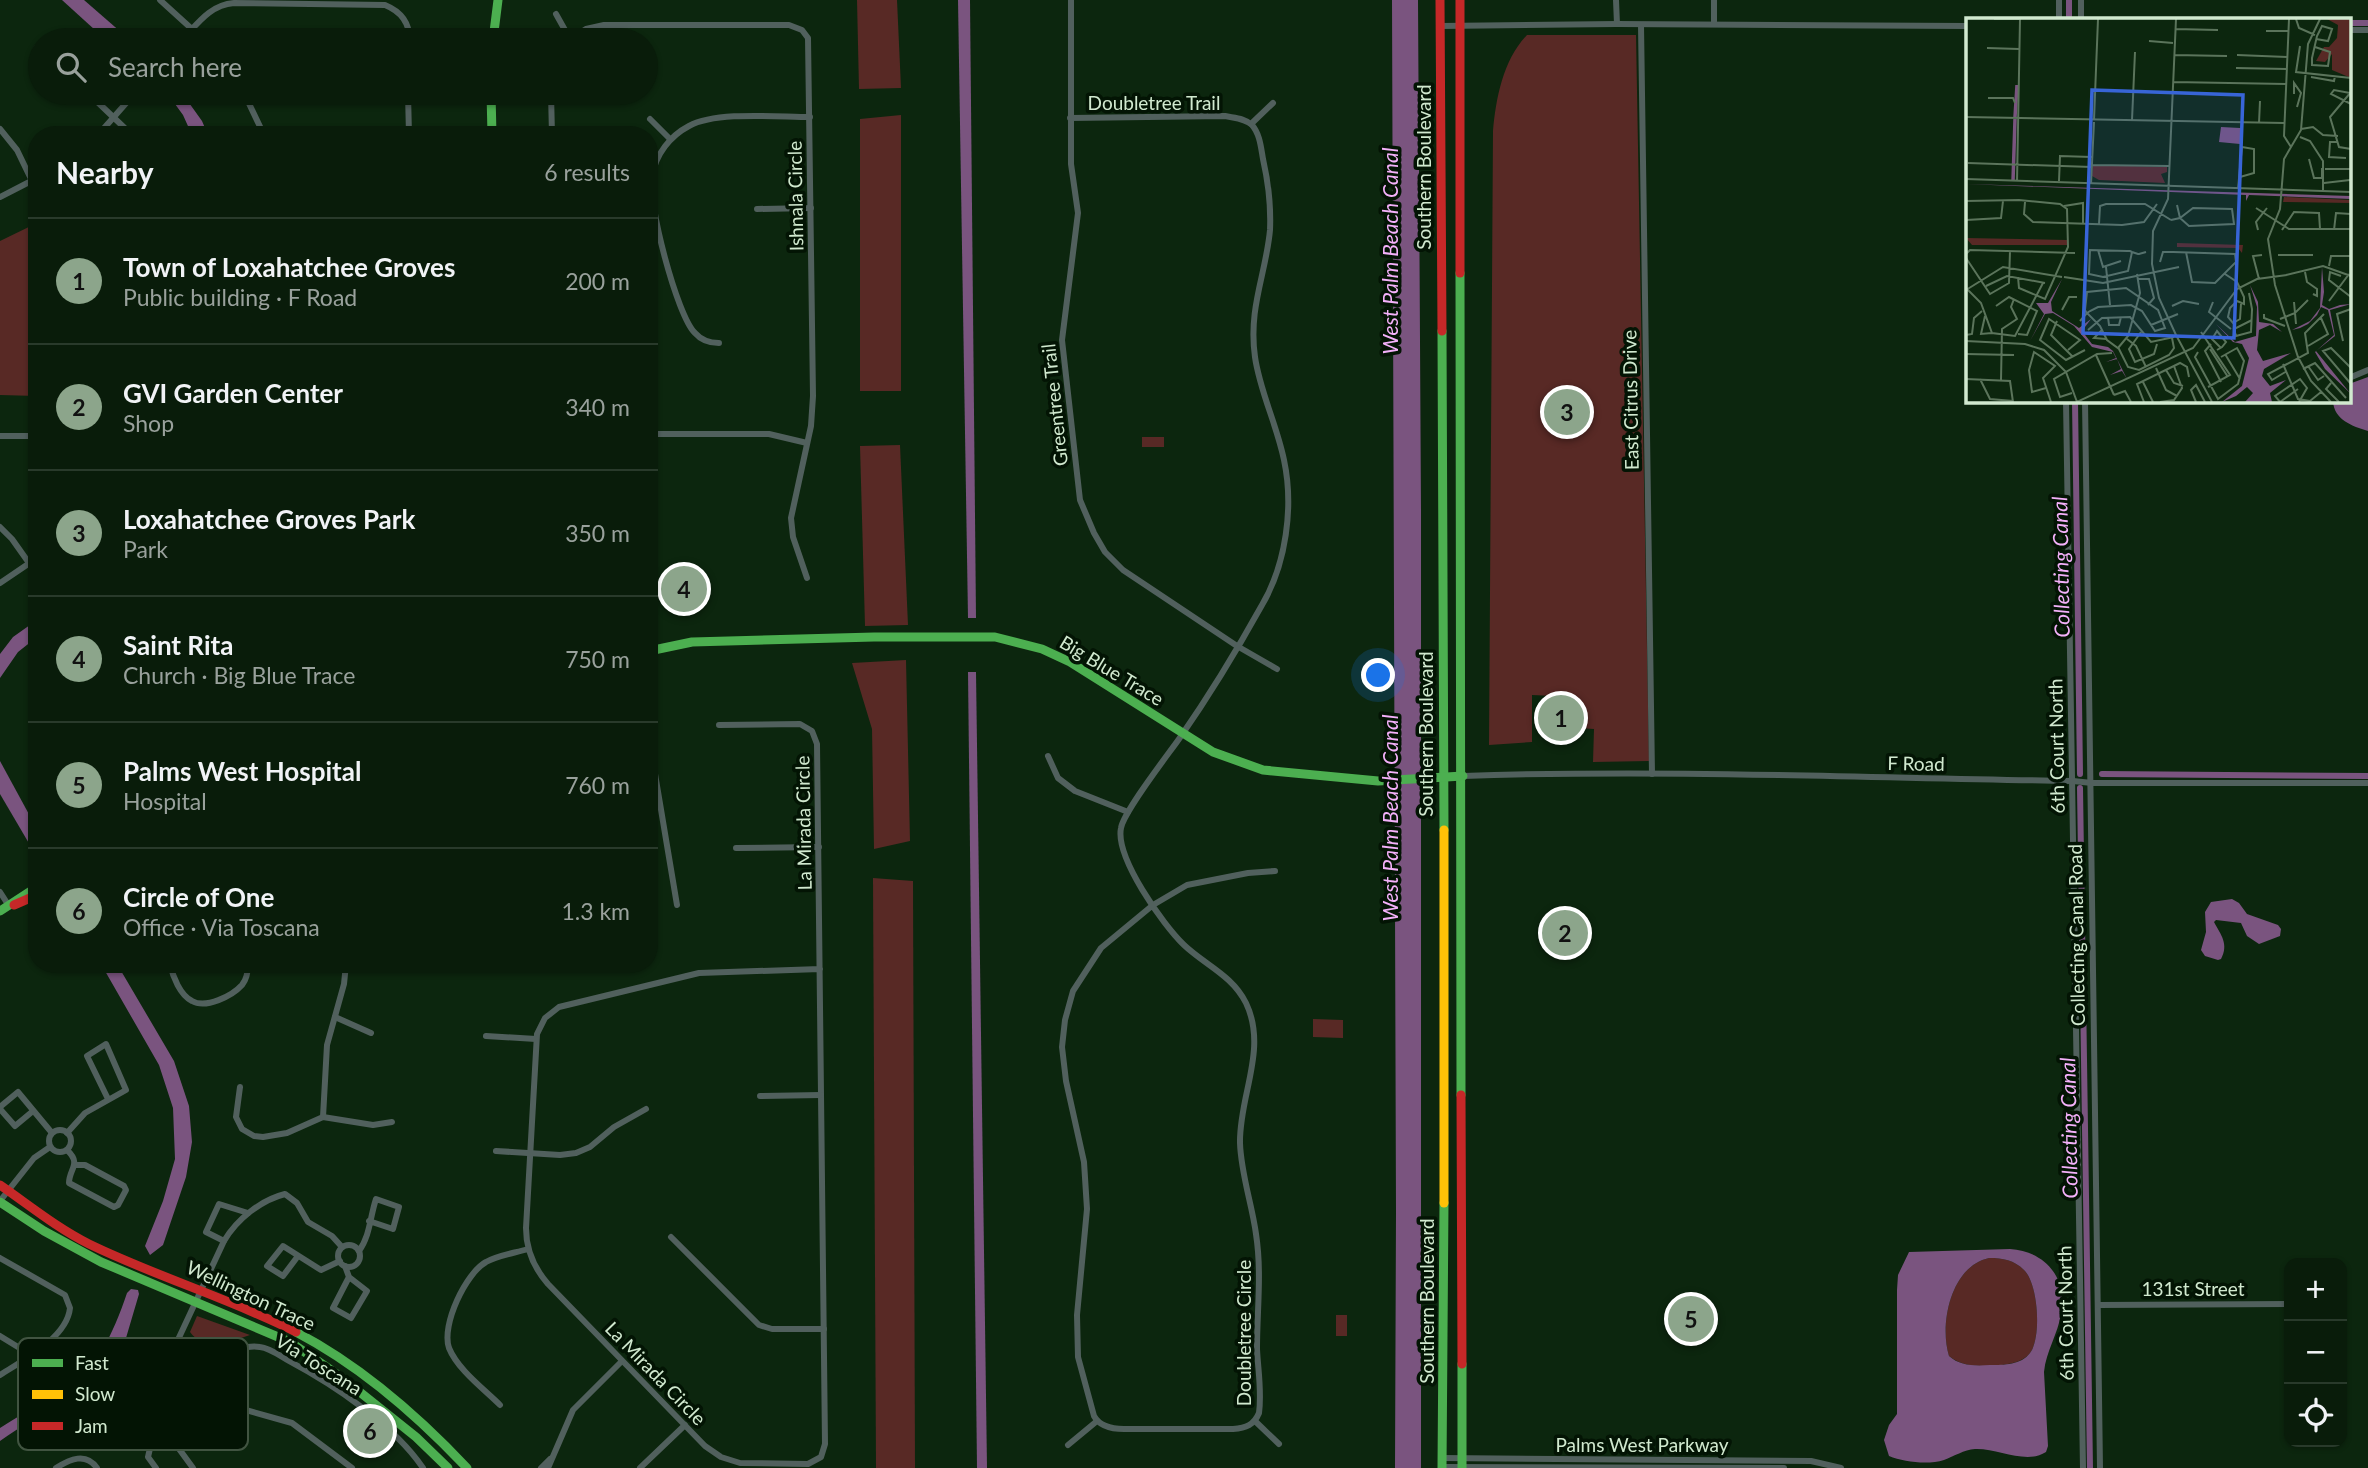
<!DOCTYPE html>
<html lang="en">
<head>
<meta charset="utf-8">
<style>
	body { margin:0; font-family:Lato,sans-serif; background:#122513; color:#f1f3f6 }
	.controls { position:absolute; right:21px; bottom:21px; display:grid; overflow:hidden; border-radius:14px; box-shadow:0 2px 5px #0004 }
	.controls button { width:63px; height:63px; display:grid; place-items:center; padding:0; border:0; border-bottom:2px solid #293a2b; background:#091c0a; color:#f1f3f6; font:35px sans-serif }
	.you { position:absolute; left:1379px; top:676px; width:24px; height:24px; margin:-18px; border:5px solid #fff; border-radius:50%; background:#1a73e8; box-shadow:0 0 0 10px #1a73e833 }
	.badge { display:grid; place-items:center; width:46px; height:46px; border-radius:50%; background:#8ca58b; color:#111; font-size:23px; font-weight:700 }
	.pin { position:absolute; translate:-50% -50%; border:4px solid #fff; box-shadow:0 2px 7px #0006 }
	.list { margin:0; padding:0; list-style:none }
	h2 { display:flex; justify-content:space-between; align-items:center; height:91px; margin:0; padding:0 28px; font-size:30px }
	h2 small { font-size:23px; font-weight:400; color:#99a19c }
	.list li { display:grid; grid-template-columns:46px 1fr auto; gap:21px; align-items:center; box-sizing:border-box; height:126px; padding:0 28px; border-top:2px solid #293a2b }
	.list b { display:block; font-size:26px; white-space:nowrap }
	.list p { margin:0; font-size:23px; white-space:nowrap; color:#99a19c }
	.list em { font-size:23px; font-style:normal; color:#99a19c }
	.icon { flex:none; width:38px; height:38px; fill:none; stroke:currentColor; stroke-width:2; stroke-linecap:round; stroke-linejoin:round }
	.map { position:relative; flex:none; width:2368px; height:1468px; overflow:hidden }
	.search { position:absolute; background:#091c0a; box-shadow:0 2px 5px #0004; left:28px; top:28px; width:630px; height:77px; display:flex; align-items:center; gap:18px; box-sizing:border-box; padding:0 24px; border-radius:38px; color:#99a19c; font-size:26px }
	.panel { position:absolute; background:#091c0a; box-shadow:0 2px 5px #0004; left:28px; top:126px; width:630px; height:847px; border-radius:28px }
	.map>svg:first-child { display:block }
</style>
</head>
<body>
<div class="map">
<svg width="2368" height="1468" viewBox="0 0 2368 1468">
	<rect width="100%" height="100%" fill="#0c260e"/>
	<g fill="#582925">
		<polygon points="857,0 897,0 901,88 859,89"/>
		<path d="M1527 35H1636L1649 761 1593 762 1594 729 1578 728 1577 697 1532 695V742L1489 745 1493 131C1496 98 1503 60 1527 35Z"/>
		<polygon points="901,115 901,391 860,391 860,119"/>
		<polygon points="37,223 37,396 0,395 0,241"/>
		<rect x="1142" y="437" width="22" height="10"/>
		<polygon points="900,445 908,625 865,626 860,446"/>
		<polygon points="906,660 910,841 874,849 872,729 852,663"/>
		<polygon points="873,878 913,881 915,1468 876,1468"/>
		<polygon points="1313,1019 1343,1020 1343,1038 1313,1037"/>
		<path d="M1989 1258C2003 1258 2014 1260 2024 1270 2038 1283 2042 1337 2030 1353 2021 1364 2004 1365 1990 1366 1975 1366 1961 1366 1949 1356 1939 1324 1951 1266 1989 1258Z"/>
		<rect x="1336" y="1315" width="11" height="21"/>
		<path d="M197 1316 250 1335C229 1342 206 1353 190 1332Z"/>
	</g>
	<g fill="#7a547f" fill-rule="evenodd">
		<polygon points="62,0 84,0 130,40 106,40"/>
		<polygon points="958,0 970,0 976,618 968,618"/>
		<polygon points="1392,0 1418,0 1421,510 1421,1468 1395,1468 1396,1212"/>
		<polygon points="167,93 182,93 202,121 208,135 192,135 183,115"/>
		<path d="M2368 377V431C2352 426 2334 420 2333 401H2349V384Z"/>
		<polygon points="37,620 37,637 18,652 0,678 0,654 13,637"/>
		<polygon points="968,672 976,672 987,1468 977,1468"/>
		<polygon points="0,761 37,829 37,857 0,794"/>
		<path d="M2232 899 2239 903 2247 914 2278 925 2281 929 2280 936 2259 944 2247 936 2241 923 2216 920 2214 922C2221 935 2229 944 2221 959L2218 960 2205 956 2201 950 2206 932 2205 912 2211 902Z"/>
		<polygon points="101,964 117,964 174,1061 189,1106 192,1142 186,1177 163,1245 150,1255 145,1246 163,1201 175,1159 173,1108 159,1065"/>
		<path d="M2010 1249C2045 1251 2068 1278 2061 1314 2058 1334 2046 1351 2044 1372L2048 1446 2046 1452C2026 1465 1998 1448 1975 1449 1964 1450 1954 1456 1944 1460 1928 1465 1904 1462 1889 1456L1884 1440 1889 1425 1897 1414V1290L1898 1275 1909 1252ZM1989 1258C2003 1258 2014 1260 2024 1270 2038 1283 2042 1337 2030 1353 2021 1365 2004 1365 1990 1365 1975 1366 1960 1366 1949 1356 1939 1324 1951 1266 1989 1258Z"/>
		<path d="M131 1289 138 1290 139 1294 126 1338H122C98 1386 42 1411 0 1441V1428C26 1411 87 1378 101 1353 112 1333 120 1314 127 1293Z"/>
	</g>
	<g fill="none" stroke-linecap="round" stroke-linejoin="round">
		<g stroke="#7a547f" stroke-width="6">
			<polyline points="2069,0 2069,19"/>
			<polyline points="2349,23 2368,23"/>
			<polyline points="2075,401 2080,774"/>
			<polyline points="2102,774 2368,776"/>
			<polyline points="2080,788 2090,1468"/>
		</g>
		<g stroke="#51605d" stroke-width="6">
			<polyline points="160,0 204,40"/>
			<polyline points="1071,0 1071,164 1078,213 1062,340 1080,500 1094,533 1105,552 1123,570 1237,646 1277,669"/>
			<polyline points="1616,0 1617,24"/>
			<polyline points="1714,0 1714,24"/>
			<polyline points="2059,0 2059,19"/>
			<polyline points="2081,0 2081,19"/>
			<polyline points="556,14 570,39"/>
			<polyline points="1641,25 1652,774"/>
			<polyline points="1440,26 1617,24 1967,26"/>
			<polyline points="2349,30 2368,30"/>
			<path d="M182 40C198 23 210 5 234 3L385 5C402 12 409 23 410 40"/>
			<polyline points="569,40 586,29 604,25 789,25 802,30 808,38 813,396 811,426 791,518 793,537 807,578"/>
			<polyline points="37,47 40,50"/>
			<polyline points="88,93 132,135"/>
			<polyline points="244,93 264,135"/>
			<polyline points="408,93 409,135"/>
			<polyline points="551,93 552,135"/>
			<polyline points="249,100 264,93"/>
			<path d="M1070 118 1225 116C1234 118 1245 118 1252 125 1260 134 1261 148 1263 159 1268 181 1271 207 1270 230 1266 274 1248 308 1255 357 1260 392 1277 425 1284 460 1294 507 1286 564 1262 605 1237 650 1209 696 1179 739 1167 756 1124 811 1121 828 1115 857 1163 925 1184 945 1205 965 1232 975 1246 1003 1268 1049 1239 1096 1240 1143 1241 1174 1252 1204 1256 1234 1262 1273 1257 1310 1257 1349 1258 1370 1262 1392 1259 1413 1254 1425 1246 1428 1233 1429H1124C1113 1429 1100 1427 1094 1416L1078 1357 1077 1315 1087 1209 1084 1162 1066 1081 1062 1047 1065 1020 1073 991 1101 948 1153 905 1187 885 1248 873 1275 871"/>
			<polyline points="650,119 670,139"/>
			<polyline points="1251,124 1273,103"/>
			<polyline points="0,129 17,150 32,181"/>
			<polyline points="98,135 135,93"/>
			<polyline points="0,197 37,178"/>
			<polyline points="757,209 811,208"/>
			<path d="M719 343C710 343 701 340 695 333 677 316 647 201 652 176 656 154 670 136 689 126 717 111 777 117 810 117"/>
			<polyline points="2349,378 2368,370"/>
			<polyline points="2066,401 2083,1468"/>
			<polyline points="2085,401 2100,1468"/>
			<polyline points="649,434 769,434 807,443"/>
			<polyline points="0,436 37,436"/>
			<polyline points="0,527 12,539 29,563"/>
			<polyline points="0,583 37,558"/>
			<path d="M719 725 800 724 812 731 817 744 825 1444 821 1457 808 1464 740 1463 721 1457 705 1446 548 1284C534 1268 526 1250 526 1228L537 1034 545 1018 559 1007 699 973 820 969"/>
			<polyline points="649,738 677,905"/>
			<polyline points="1048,756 1058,778 1075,791 1128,812"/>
			<path d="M1463 776C1666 769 1870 778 2073 781L2092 783H2368"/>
			<polyline points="736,848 819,847"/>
			<polyline points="0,892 9,906"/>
			<path d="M170 964C173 977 180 995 192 1001 206 1009 232 996 242 985 247 979 248 972 248 964"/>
			<polyline points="335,1017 371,1033"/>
			<polyline points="486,1036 536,1039"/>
			<polyline points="240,1087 236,1117 242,1129 254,1136 263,1137 287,1133 323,1117 373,1125 392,1122"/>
			<polyline points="760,1096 821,1095"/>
			<polyline points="0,1107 18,1092 52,1133"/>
			<polyline points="0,1109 15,1126 33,1111"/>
			<polyline points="323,1117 327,1045 344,984 346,964"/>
			<circle cx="60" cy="1141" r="11"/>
			<polyline points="67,1133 85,1113 126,1090 106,1044 87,1056 108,1099"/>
			<path d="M67 1150C82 1164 69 1169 69 1183L114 1207 118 1205 126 1190 124 1186 85 1165H75"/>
			<polyline points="496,1151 560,1155 576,1153 590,1147 614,1127 646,1109"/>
			<polyline points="0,1201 34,1158 50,1147"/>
			<polyline points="671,1237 759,1325 772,1329 824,1329"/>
			<polyline points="224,1241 206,1232 219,1204 248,1213"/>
			<circle cx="349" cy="1256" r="11"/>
			<path d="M359 1251C370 1236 370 1217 376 1199L399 1207 393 1229 369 1221"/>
			<polyline points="298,1256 283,1276 267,1266 283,1246 321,1270 340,1261"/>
			<path d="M0 1258 65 1295 70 1308C67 1338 23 1360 0 1375"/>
			<polyline points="345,1266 349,1277 367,1291 351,1318 333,1308 349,1277"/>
			<polyline points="2098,1305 2289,1304"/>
			<polyline points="0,1336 31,1355"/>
			<path d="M177 1341C194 1347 210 1356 229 1352 240 1349 249 1345 260 1347 270 1348 280 1356 289 1361 334 1385 394 1425 423 1468"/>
			<path d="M500 1405C484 1389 458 1370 449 1348 441 1325 466 1273 486 1262 498 1255 515 1253 528 1249"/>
			<polyline points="1255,1421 1279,1444"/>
			<path d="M93 1431 147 1395 154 1385 169 1359 224 1241C237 1219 261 1200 285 1194L297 1203 308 1222 332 1236 342 1247"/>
			<polyline points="166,1431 193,1468"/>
			<polyline points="1068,1445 1097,1421"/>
			<polyline points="1442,1458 1811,1461 1841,1468"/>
			<polyline points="1442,1467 1784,1468"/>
			<path d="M56 1468C70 1459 86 1452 97 1468"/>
			<polyline points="156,1468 148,1457 151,1444 200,1402 207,1399 292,1423 352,1468"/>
			<polyline points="541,1468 550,1459"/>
			<polyline points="548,1468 573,1410 622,1361"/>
			<polyline points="640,1468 685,1425"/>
		</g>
		<g stroke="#4caf50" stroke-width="9">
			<polyline points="493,40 498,0"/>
			<polyline points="491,93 492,135"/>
			<polyline points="1460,273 1461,1095"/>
			<polyline points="1442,331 1444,830"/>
			<polyline points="649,651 692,642 874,637 995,637 1042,649 1070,662 1213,752 1263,770 1378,781 1463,776"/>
			<polyline points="0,911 37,887"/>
			<polyline points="0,1202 44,1231 101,1262 290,1342 341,1377 416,1437 448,1468"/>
			<path d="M296 1332C361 1366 417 1415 467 1468"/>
			<polyline points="1462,1364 1462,1468"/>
			<polyline points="1442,1468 1444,1203"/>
		</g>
		<polyline stroke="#ffc107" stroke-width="9" points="1444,830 1444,1203"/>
		<g stroke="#c62828" stroke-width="9">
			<polyline points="1440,0 1442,331"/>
			<polyline points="1460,0 1460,273"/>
			<polyline points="14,905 37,895"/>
			<polyline points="1461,1095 1462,1364"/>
			<path d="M0 1185C29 1205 57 1228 89 1244 157 1277 229 1298 296 1332"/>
		</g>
	</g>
	<g text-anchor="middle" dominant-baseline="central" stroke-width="7" stroke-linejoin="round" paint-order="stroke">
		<g font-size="19" fill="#d1e9cf" stroke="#031404">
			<text x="1154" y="102">Doubletree Trail</text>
			<text transform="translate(1423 167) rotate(-90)">Southern Boulevard</text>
			<text transform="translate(795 196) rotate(-91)">Ishnala Circle</text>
			<text transform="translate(1630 400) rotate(-91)">East Citrus Drive</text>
			<text transform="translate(1054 405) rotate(-96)">Greentree Trail</text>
			<text transform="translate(1112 670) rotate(31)">Big Blue Trace</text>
			<text transform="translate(1425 734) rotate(-90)">Southern Boulevard</text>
			<text transform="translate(2056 746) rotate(-91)">6th Court North</text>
			<text transform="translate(1916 763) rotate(1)">F Road</text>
			<text transform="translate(803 823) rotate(-91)">La Mirada Circle</text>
			<text transform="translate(2076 935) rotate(-91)">Collecting Canal Road</text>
			<text x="2193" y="1288">131st Street</text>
			<text transform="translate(251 1295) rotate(25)">Wellington Trace</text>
			<text transform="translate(1426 1301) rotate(-90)">Southern Boulevard</text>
			<text transform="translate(2065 1313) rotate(-91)">6th Court North</text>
			<text transform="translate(1243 1333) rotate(-90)">Doubletree Circle</text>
			<text transform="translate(319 1364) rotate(32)">Via Toscana</text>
			<text transform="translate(656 1373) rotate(46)">La Mirada Circle</text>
			<text x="1642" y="1444">Palms West Parkway</text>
		</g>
		<g font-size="21" font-style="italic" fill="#f4b1fa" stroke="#031404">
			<text transform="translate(1389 251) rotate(-90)">West Palm Beach Canal</text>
			<text transform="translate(2060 567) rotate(-91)">Collecting Canal</text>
			<text transform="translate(1389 818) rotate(-90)">West Palm Beach Canal</text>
			<text transform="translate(2068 1128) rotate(-91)">Collecting Canal</text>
		</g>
	</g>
	<g transform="translate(1966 18)">
		<rect width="385" height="385" fill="#0c260e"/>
		<path d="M361 1H385V60L366 52V36L359 44 350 43 358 29H363L371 20 372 7ZM127 147 201 149V154L195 156 199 165 133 162 126 158ZM318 179 385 182V185L317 184ZM0 220 101 222V227H6ZM211 225 277 227 276 235 272 230 211 229Z" fill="#582925"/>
		<path d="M255 109 274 110V126L253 124ZM0 166 385 178V181L283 177 280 183V177ZM356 249 358 274 356 287 363 291 374 287 385 286 364 292 369 318 350 333 384 375 359 351 349 334 368 317 362 292 355 289 351 297 342 306 334 310 326 312 344 303 354 290ZM96 261 85 284 86 293 113 310 125 301 116 313 126 326 142 329 147 333 161 361 156 353 144 357 155 351 151 341 140 344 150 340 147 334 126 329 108 308 87 295 79 296 64 323 78 296 70 285H82ZM284 267 292 284 293 304 307 306 316 314 322 313 316 314 304 307 293 312 291 332 297 343 325 335 298 351 296 358 304 368 320 362 304 375 306 384H279L287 375 281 369 270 378 256 384 276 368 283 340 276 326 267 324 250 306 269 324 290 318 291 289Z" fill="#7a547f"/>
		<path fill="none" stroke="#7a547f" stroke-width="3.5" d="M49 99 51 67M47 163 49 101"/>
		<path fill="none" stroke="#5b745b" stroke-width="2" d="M28 1H54M210 1 202 181 187 213 186 246 193 280 210 317M323 1 318 118 325 129M330 1 333 10 349 17M354 1 342 26 335 112 318 141 314 191 302 221 309 267 332 339 345 363 365 384M209 11 252 12M300 13H322M183 23 207 25M334 28 330 54 385 60M349 29 364 34 362 48 346 47V40L351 18 356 8 366 11 362 23 350 21M21 30 53 31M208 37 261 38M271 37 321 39M270 50 321 51M345 59 368 63 369 58M207 64 320 66M385 74 364 99 373 129 385 131M384 75 368 72 365 76 385 86M328 76V65L335 75 331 89M22 80H47L49 85M0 99 318 105M128 102 132 1M166 102 169 34M293 105 294 83M335 111 347 109 357 117 372 118M334 119 344 123 357 143V172M372 124H364L363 139 380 140M343 141 348 160H356V150M2 145 126 149M126 147 203 148M359 151H385M274 159 288 155V131L276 129M0 161 385 174M93 163 94 138 126 139M51 164 54 1M358 165 384 162M125 166 128 104M272 171 276 128M0 183 53 182 94 186 101 191 102 229 79 281 53 270 52 259M59 184 58 196 67 204 156 207 178 204 191 186M98 188 117 185V205M290 190 323 211H385M0 202 35 200 37 183M205 202 214 200 227 190 266 191 268 206 223 208 214 200 211 187M133 206 134 188 140 186H179L205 202M292 212 290 204 301 190M316 212 328 194 353 195 354 211M368 212 370 195 385 196M132 232 137 249 155 243M166 234 162 253 137 259 123 256 124 232 161 233H164L166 234 172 236H173L180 234M0 236 4 232 109 235M312 237H347M0 240 24 276 43 265 44 233M194 244 197 234H207L269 236 270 244 249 265 226 264 220 234M363 248 365 238H385M140 249 144 287M339 254 341 264 351 271V278L347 276M259 256 271 264 278 279V286L271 283 264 290 262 299 267 305 274 301 275 286M320 257 357 248 385 258M375 258 364 254 363 262 385 279M98 259 137 265 213 249M172 261H183L188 280 182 287M293 261 287 238 296 237M20 268 41 258 79 265M0 270 15 285 26 315 49 318 77 265M0 272 37 249 96 259M283 275 286 291V292L285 314 270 318 268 311 286 302M363 283 383 256M247 284 243 294 265 311M328 284 330 306M30 288 43 279 71 293 61 317 52 316M206 288 217 283 233 286M96 292 103 279H111M298 296V300L319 308M19 298 15 316 26 315M142 299 143 307H153L155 299M314 301 329 295 342 282M91 303 85 317 107 339M114 303 121 295 124 293 132 289 165 287 176 293 189 313 199 310 192 292 160 270 121 274 119 292 120 294 134 308 141 322 153 331 162 349 173 352 203 337 208 330 206 320M185 307 212 296M122 312 136 300 164 299 185 324 208 319M136 312 128 320 140 321M175 314 163 331 169 344 188 336 191 326M235 314 264 357 242 369M0 317 6 316 8 300 16 293M210 317 246 384M161 321 170 328 180 349M0 323 59 326 78 332 100 354 111 384 227 330 271 271 291 261 321 257M377 323 371 296 385 291M245 326 239 333 255 364M342 328 362 316 355 300M152 330 162 318 174 275 171 256M244 331 262 359M102 332 114 322 83 301 74 322 100 342 119 332M251 332 256 329 260 324 251 313 246 321 255 330M232 334 229 339 252 381 272 366 278 343 271 330 255 339M0 336 48 337M259 336 274 361M130 337 148 377M317 346 332 381 344 383 355 374M342 348 352 362 358 358M190 350 200 372 211 378M385 350 365 330 357 333 385 366M337 351 349 345 380 380M200 352 208 365 217 368M321 353 306 362 302 356 342 335 339 315 358 296M0 361 44 363 47 384M14 361 24 381 47 383M35 362 36 311 51 301 45 289 48 281M177 364 187 384M365 365 360 371 373 384M80 370 66 374 63 352 68 334 89 348 77 360 85 384M332 371 314 384 309 378 334 361 341 370 333 384M106 375 94 379 88 361 131 336 146 335M148 377 159 373 165 384M178 384 171 366 214 345 221 349 223 359M194 384 208 382 216 370 208 348M230 384 225 372 230 367 239 384"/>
		<path fill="#3865d7" fill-opacity="0.15" stroke="#3865d7" stroke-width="3.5" d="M126 72 277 77 268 320 117 315Z"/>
		<rect width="385" height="385" fill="none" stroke="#d1e9cf" stroke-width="3.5"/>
	</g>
	<rect x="18" y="1338" width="230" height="112" rx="10" fill="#031404" stroke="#415441" stroke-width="2"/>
	<rect x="32" y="1359" width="31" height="8" fill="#4caf50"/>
	<rect x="32" y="1390" width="31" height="9" fill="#ffc107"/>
	<rect x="32" y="1422" width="31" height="8" fill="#c62828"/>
	<g font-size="19" fill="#d1e9cf">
		<text x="75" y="1370">Fast</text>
		<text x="75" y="1401">Slow</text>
		<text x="75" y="1433">Jam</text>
	</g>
</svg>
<div class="controls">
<button>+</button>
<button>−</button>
<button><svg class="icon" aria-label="locate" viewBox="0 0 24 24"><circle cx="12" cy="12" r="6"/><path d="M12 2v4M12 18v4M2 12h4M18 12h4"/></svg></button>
</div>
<div class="you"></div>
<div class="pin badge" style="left:1561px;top:718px">1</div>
<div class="pin badge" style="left:1565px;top:933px">2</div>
<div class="pin badge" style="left:1567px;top:412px">3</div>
<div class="pin badge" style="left:684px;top:589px">4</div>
<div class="pin badge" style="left:1691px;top:1319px">5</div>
<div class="pin badge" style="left:370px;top:1431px">6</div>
<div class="search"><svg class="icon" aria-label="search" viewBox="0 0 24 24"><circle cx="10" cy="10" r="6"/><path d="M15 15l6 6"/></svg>Search here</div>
<section class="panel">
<h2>Nearby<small>6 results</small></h2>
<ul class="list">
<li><span class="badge">1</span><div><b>Town of Loxahatchee Groves</b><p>Public building · F Road</p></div><em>200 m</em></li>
<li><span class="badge">2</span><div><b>GVI Garden Center</b><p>Shop</p></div><em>340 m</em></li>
<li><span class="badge">3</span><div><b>Loxahatchee Groves Park</b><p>Park</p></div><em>350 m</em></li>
<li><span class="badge">4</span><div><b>Saint Rita</b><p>Church · Big Blue Trace</p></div><em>750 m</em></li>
<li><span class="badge">5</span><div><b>Palms West Hospital</b><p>Hospital</p></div><em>760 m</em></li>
<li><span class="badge">6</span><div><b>Circle of One</b><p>Office · Via Toscana</p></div><em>1.3 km</em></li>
</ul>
</section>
</div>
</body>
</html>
